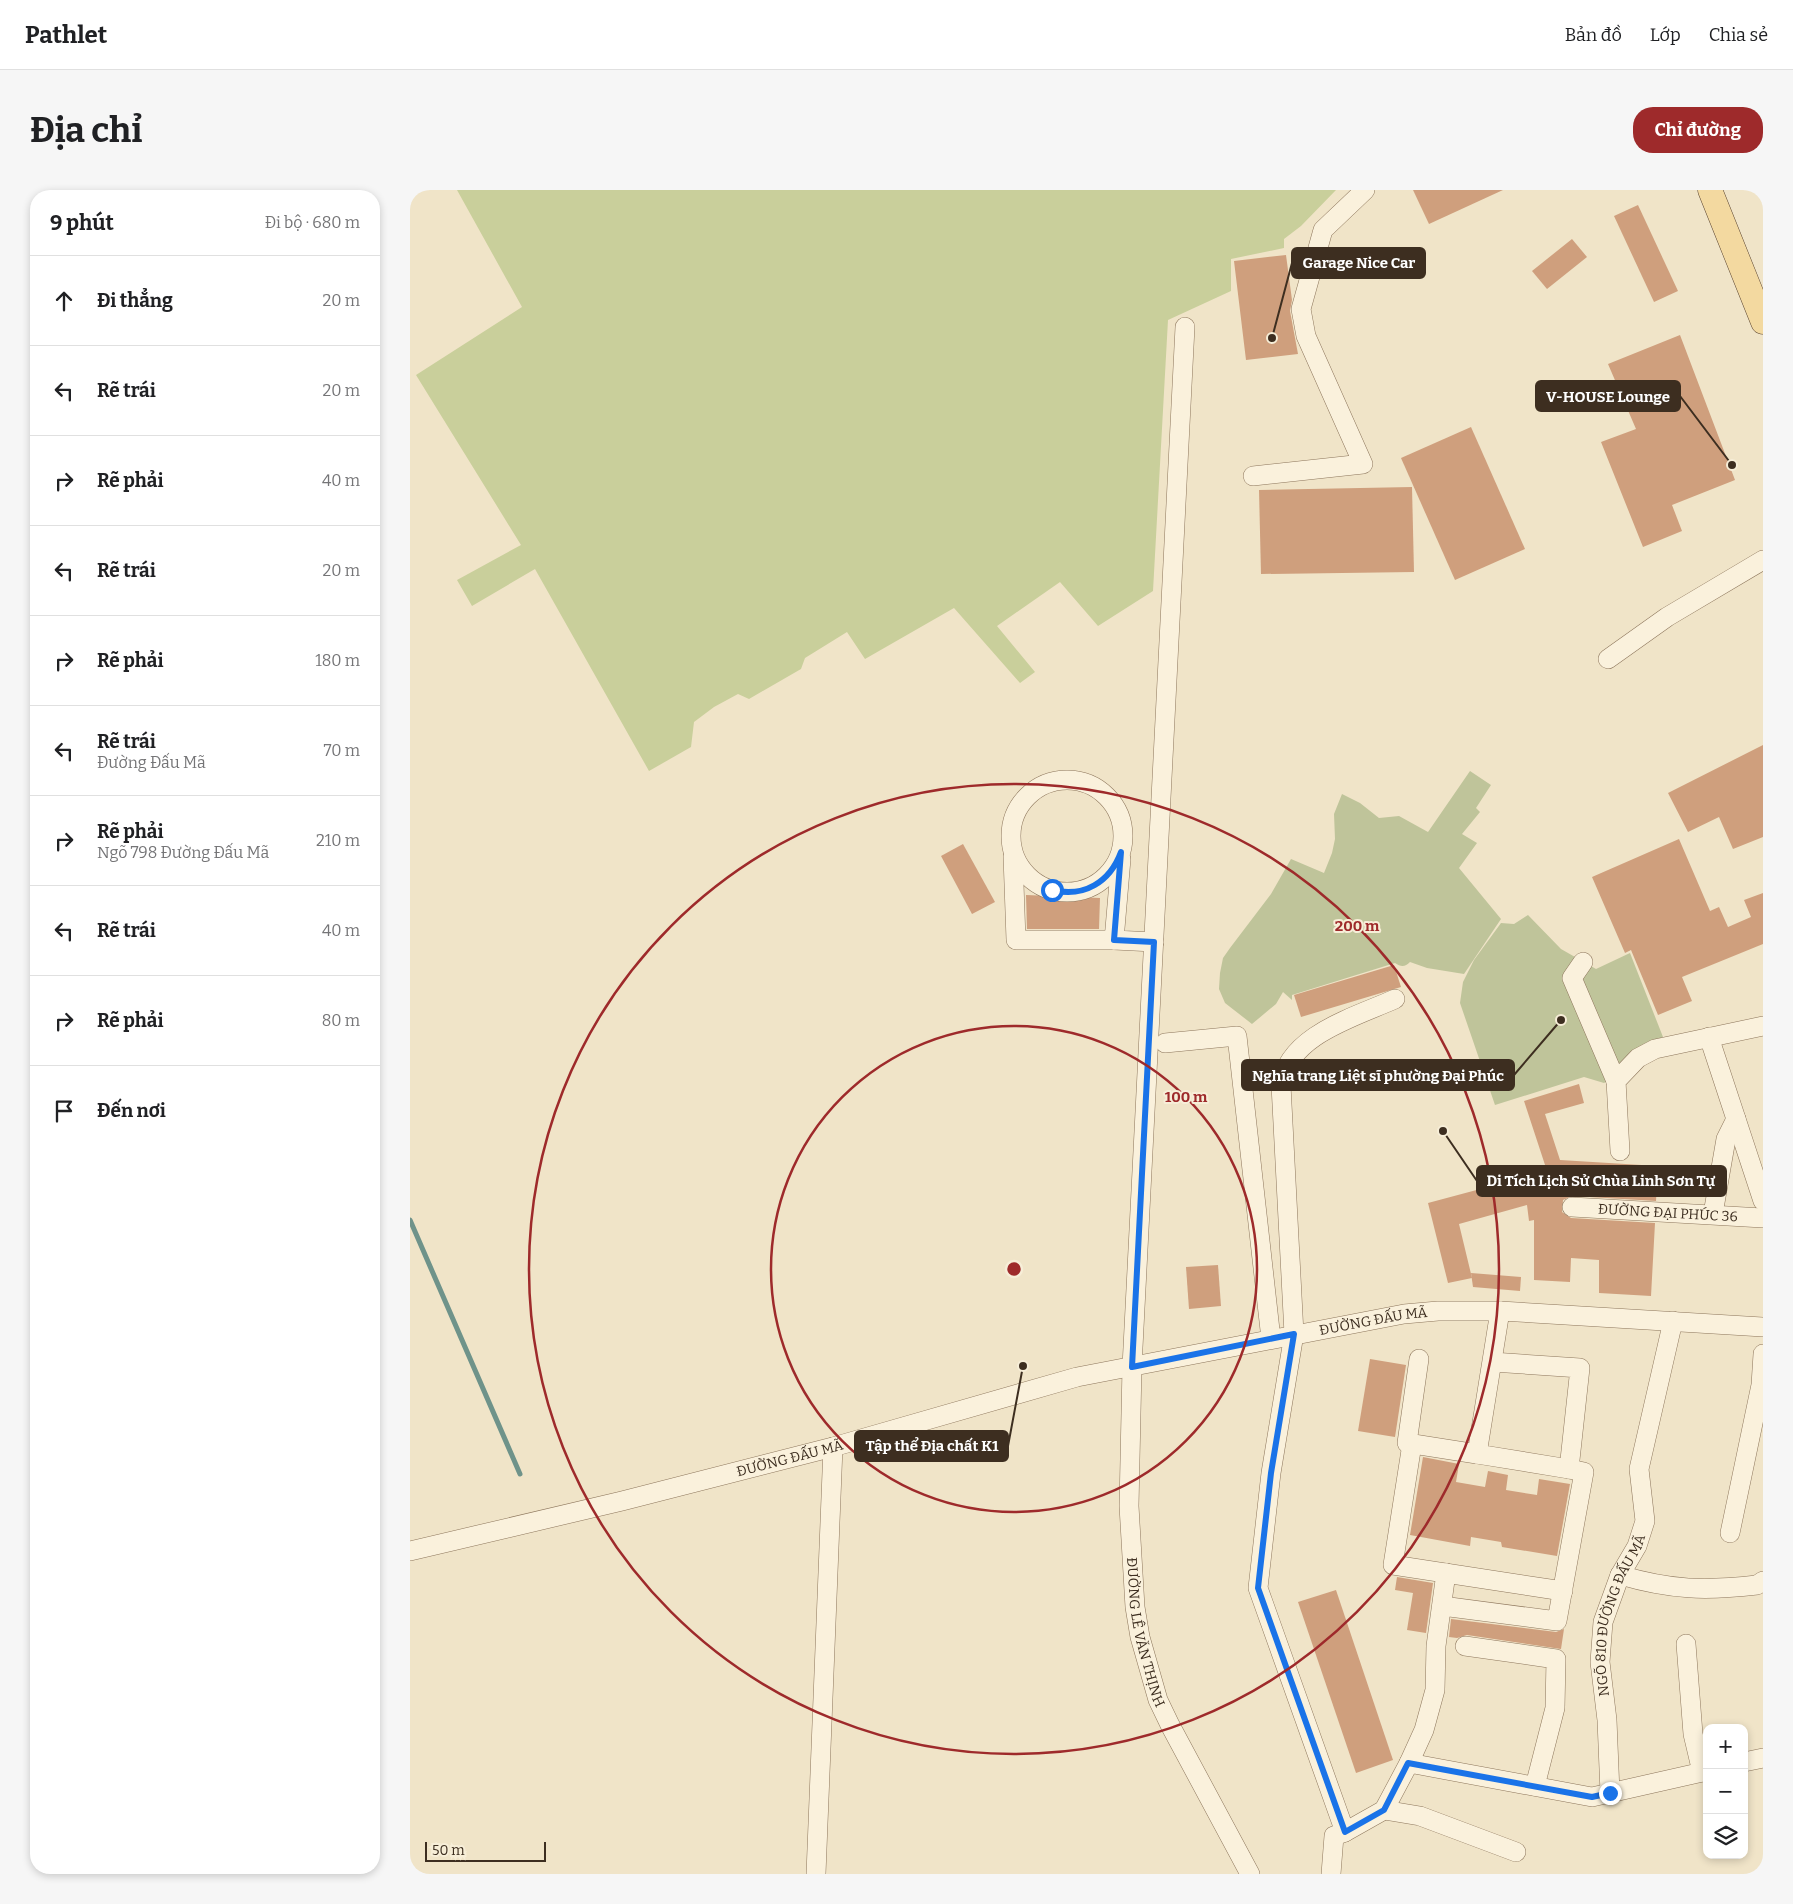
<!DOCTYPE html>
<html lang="vi">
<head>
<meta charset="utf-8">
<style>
	body { margin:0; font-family:Bitter,serif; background:#f6f6f6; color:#202124 }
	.controls { position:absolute; right:15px; bottom:15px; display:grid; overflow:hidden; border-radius:10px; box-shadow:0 2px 8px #0003 }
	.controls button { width:45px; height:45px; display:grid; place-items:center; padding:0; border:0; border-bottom:1px solid #e0e0e0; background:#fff; color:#202124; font:25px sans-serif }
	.scale { position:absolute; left:15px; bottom:12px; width:121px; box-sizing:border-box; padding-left:5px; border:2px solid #3d2e20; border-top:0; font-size:14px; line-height:18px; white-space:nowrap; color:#3d2e20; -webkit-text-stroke:4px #f7eed8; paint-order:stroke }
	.stop { position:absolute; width:15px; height:15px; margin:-11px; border:4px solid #1a73e8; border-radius:50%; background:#fff }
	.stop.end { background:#1a73e8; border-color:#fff; box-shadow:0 1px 5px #0008 }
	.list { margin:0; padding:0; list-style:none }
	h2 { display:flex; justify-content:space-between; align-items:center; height:65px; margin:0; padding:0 20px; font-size:21px }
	h2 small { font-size:16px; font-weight:400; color:#757577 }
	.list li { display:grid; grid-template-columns:32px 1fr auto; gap:15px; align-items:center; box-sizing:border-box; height:90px; padding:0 20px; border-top:1px solid #e0e0e0 }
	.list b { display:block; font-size:19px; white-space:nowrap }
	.list p { margin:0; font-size:16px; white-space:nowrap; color:#757577 }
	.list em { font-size:16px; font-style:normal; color:#757577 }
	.icon { flex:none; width:28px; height:28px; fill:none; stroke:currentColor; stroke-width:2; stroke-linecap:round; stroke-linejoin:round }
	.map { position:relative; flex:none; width:1353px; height:1684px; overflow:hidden; border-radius:20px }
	header { display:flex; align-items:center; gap:30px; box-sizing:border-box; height:70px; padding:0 25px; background:#fff; border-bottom:1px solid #e0e0e0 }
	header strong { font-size:24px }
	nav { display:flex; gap:28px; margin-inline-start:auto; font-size:18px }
	.intro { display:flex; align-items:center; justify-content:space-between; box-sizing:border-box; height:120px; padding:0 30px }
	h1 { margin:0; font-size:35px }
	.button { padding:12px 22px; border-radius:20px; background:#9e2a2b; color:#fff; font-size:18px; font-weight:700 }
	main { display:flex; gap:30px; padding:0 30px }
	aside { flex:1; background:#fff; border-radius:20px; box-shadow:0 2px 8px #0003 }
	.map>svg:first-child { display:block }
</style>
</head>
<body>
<header>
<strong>Pathlet</strong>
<nav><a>Bản đồ</a><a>Lớp</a><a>Chia sẻ</a></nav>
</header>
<div class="intro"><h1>Địa chỉ</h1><a class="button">Chỉ đường</a></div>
<main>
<aside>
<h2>9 phút<small>Đi bộ · 680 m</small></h2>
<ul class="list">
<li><svg class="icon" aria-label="ahead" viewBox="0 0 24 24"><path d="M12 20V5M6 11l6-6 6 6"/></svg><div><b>Đi thẳng</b></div><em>20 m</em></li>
<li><svg class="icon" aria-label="left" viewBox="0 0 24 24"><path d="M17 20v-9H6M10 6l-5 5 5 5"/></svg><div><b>Rẽ trái</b></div><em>20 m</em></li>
<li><svg class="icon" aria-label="right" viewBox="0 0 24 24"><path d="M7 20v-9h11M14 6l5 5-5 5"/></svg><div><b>Rẽ phải</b></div><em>40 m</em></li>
<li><svg class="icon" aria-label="left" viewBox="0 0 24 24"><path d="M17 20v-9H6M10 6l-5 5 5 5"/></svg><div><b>Rẽ trái</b></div><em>20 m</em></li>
<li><svg class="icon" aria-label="right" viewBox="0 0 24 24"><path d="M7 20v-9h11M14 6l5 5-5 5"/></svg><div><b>Rẽ phải</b></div><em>180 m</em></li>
<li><svg class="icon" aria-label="left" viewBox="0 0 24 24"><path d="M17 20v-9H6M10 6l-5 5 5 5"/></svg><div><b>Rẽ trái</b><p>Đường Đấu Mã</p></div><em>70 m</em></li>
<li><svg class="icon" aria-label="right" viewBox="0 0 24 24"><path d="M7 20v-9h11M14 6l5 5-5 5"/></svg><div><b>Rẽ phải</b><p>Ngõ 798 Đường Đấu Mã</p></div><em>210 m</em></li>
<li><svg class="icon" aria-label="left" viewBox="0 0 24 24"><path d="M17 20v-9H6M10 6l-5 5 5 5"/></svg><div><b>Rẽ trái</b></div><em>40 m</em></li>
<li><svg class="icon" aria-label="right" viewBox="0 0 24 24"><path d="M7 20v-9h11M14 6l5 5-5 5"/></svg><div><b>Rẽ phải</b></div><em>80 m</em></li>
<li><svg class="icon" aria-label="arrive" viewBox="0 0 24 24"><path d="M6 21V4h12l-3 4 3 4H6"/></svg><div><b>Đến nơi</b></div></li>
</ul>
</aside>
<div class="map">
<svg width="1353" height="1684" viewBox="0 0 1353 1684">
	<rect width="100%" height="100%" fill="#f0e4c8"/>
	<polygon fill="#c9cf9b" points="47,0 926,0 891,36 874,49 874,58 821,69 821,101 758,130 743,401 688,436 650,392 587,436 625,482 610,493 544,418 455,469 437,442 395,468 391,479 339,509 328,504 304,517 284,532 281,557 239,581 125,379 62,416 47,390 111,355 6,185 112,117"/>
	<g fill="#bfc49a">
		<path d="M1060 581 1081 595 1066 618 1070 622 1052 644 1067 653 1049 678 1091 729 1054 784 1017 778 1000 772C995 777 991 777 985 773L882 805V810L873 802 866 814 842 834 815 813 809 799 810 783 813 768 820 758 861 704 881 669 914 683 922 663 925 649 924 624 932 604 950 613 969 628 989 626 1018 642Z"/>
		<polygon points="1118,725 1151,759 1186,779 1220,763 1253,847 1220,862 1199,890 1194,893 1174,887 1085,915 1050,813 1053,792 1064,770 1091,733 1104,734"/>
	</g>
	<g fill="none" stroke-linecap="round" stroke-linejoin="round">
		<polyline stroke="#6f938a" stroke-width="5" points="0,1030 110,1284"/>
	</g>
	<g fill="#cf9f7d">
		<polygon points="1003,0 1093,0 1019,34"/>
		<polygon points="1228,15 1268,101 1244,112 1204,26"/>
		<polygon points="1162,49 1177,67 1137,99 1122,81"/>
		<polygon points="876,65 882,110 880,121 888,164 836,170 824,71"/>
		<polygon points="1270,145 1325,290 1262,315 1272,341 1233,357 1191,252 1226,239 1198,174"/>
		<polygon points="1061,237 1115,359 1045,390 991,268"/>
		<polygon points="1002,297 1004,382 851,384 849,300"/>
		<polygon points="1353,555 1353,647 1323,659 1309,627 1278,642 1258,603"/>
		<polygon points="1269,649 1300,721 1309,717 1318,737 1341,727 1334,710 1353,703 1353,754 1272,787 1282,811 1248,825 1221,760 1215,763 1182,687"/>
		<polygon points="553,654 585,712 562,724 531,666"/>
		<polygon points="616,705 690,708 689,739 617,739"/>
		<polygon points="984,775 991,797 891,827 884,805"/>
		<polygon points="1169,894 1174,913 1135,924 1150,970 1248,976 1246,1011 1162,1006 1153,1010 1152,1022 1161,1028 1245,1033 1241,1106 1189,1103 1189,1070 1161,1068 1160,1092 1124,1090 1124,1030 1119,1031 1117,1015 1049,1034 1062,1088 1038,1093 1018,1013 1137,981 1114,911"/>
		<polygon points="808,1075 811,1116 779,1119 776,1077"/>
		<polygon points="1061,1083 1111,1087 1110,1101 1063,1097"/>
		<polygon points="960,1169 996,1175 985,1247 948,1241"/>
		<polygon points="1013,1267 1049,1274 1046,1292 1075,1297 1078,1281 1098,1285 1096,1300 1127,1305 1129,1289 1160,1294 1147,1366 1092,1357 1091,1352 1061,1347 1060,1356 1000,1345"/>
		<polygon points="987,1387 1023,1393 1016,1443 997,1440 1003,1403 985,1400"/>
		<polygon points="926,1400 983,1570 946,1583 888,1412"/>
		<polygon points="1041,1429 1146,1442 1154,1439 1151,1459 1057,1445 1047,1448 1039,1447"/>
	</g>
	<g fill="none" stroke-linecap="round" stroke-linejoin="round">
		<g stroke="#8d765c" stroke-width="20">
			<g id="minor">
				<path id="s1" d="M775 137 722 1177 719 1316 725 1417 730 1447 748 1510 760 1535 840 1684"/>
				<polyline points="843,286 953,274 896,146 891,119 913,40 955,0"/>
				<polyline points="1198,469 1257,427 1353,370"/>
				<circle cx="657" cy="646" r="56"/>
				<polyline points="603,666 606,750 704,750"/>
				<polyline points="711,669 704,750 744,752"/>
				<polyline points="1173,772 1162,788 1206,891"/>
				<polyline points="1299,847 1353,1011"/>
				<polyline points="755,853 827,846 861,1149"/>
				<polyline points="1210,961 1206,891 1228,868 1245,859 1353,836"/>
				<path id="s2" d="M1162 1017 1353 1028"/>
				<polyline points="1303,1024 1316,949 1326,929"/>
				<polyline points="1009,1169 997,1253 1067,1264"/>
				<polyline points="1082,1172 1170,1178 1159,1279 1067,1264 1090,1121"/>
				<polyline points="1002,1254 983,1375 1153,1401"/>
				<polyline points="1320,1343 1351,1195 1353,1164"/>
				<path id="s3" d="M0 1361 212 1311 423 1257 667 1187 994 1124 1028 1121H1090L1353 1137"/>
				<path d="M1210 1385C1261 1400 1295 1401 1347 1395L1353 1391"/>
				<polyline points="1032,1416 1147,1431 1174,1282 1159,1279"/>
				<polyline points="1276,1454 1283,1544 1292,1582"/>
				<polyline points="1055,1456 1146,1469 1145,1518 1125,1596"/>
				<polyline points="1334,1572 1353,1568"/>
				<polyline points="999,1573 1014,1540 1025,1500 1026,1456 1036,1383"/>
				<path id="s4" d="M1200 1603 1197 1530 1190 1472 1193 1432 1210 1385 1227 1356 1235 1331 1229 1279 1263 1131"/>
				<polyline points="974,1620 1010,1626 1106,1662"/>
				<polyline points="935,1642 974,1620 999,1573 1182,1607 1297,1581"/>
				<polyline points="406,1684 423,1257"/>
				<path d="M921 1684 924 1646 935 1642 848 1398 861 1283 884 1144 871 895C878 845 945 827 985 809"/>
			</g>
		</g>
		<g stroke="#5b4430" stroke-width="25">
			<polyline id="major" points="1300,0 1353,132"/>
		</g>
		<use href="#minor" stroke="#faf1dc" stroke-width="19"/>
		<use href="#major" stroke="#f3d9a0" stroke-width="24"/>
	</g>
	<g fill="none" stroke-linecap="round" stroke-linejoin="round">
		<path stroke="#1a73e8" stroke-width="6" d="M642 700C674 708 700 692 711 662L704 750 744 752 722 1177 884 1144 861 1283 848 1398 935 1642 974 1620 998 1573 1182 1607 1200 1603"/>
	</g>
	<g fill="none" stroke="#9e2a2b" stroke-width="2.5">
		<circle cx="604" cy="1079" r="243"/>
		<circle cx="604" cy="1079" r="485"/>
	</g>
	<g text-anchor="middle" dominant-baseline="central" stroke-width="4" stroke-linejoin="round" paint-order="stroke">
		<g font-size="14" fill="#3d2e20" stroke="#f7eed8">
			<text stroke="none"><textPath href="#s2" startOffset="96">ĐƯỜNG ĐẠI PHÚC 36</textPath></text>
			<text stroke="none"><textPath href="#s3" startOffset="991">ĐƯỜNG ĐẤU MÃ</textPath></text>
			<text stroke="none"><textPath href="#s3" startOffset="391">ĐƯỜNG ĐẤU MÃ</textPath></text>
			<text stroke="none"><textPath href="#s4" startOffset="182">NGÕ 810 ĐƯỜNG ĐẤU MÃ</textPath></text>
			<text stroke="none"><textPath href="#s1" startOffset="1308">ĐƯỜNG LÊ VĂN THỊNH</textPath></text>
		</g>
	</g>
	<circle cx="604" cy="1079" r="8" fill="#9e2a2b" stroke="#f7eed8" stroke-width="2.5"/>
	<g font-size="15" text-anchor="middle" font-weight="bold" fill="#9e2a2b" stroke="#f7eed8" stroke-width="4" stroke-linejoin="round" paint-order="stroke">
		<text x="947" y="741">200 m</text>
		<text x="776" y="912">100 m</text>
	</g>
	<path fill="none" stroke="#3d2e20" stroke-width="2" d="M862 148L882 73M1322 275L1270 206M1151 830L1104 885M1033 941L1067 991M613 1176L598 1256"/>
	<g fill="#3d2e20" stroke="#f7eed8" stroke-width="2">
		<circle cx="862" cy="148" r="5"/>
		<circle cx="1322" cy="275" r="5"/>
		<circle cx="1151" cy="830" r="5"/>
		<circle cx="1033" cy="941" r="5"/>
		<circle cx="613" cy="1176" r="5"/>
	</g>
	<g fill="#3d2e20" stroke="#3d2e20" stroke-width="2">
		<rect x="882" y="58" width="133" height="30" rx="5"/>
		<rect x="1126" y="191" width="144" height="30" rx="5"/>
		<rect x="832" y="870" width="272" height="30" rx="5"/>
		<rect x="1067" y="976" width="249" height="30" rx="5"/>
		<rect x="445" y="1241" width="153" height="30" rx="5"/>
	</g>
	<g font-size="15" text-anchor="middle" font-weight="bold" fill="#fff">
		<text x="949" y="78">Garage Nice Car</text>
		<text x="1198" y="212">V-HOUSE Lounge</text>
		<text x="968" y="891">Nghĩa trang Liệt sĩ phường Đại Phúc</text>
		<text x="1191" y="996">Di Tích Lịch Sử Chùa Linh Sơn Tự</text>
		<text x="522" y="1261">Tập thể Địa chất K1</text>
	</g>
</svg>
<div class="controls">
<button>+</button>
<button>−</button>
<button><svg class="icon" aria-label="layers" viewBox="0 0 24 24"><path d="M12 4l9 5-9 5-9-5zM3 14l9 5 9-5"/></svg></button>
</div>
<div class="scale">50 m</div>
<div class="stop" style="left:642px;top:700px"></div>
<div class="stop end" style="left:1200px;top:1603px"></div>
</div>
</main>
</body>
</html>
